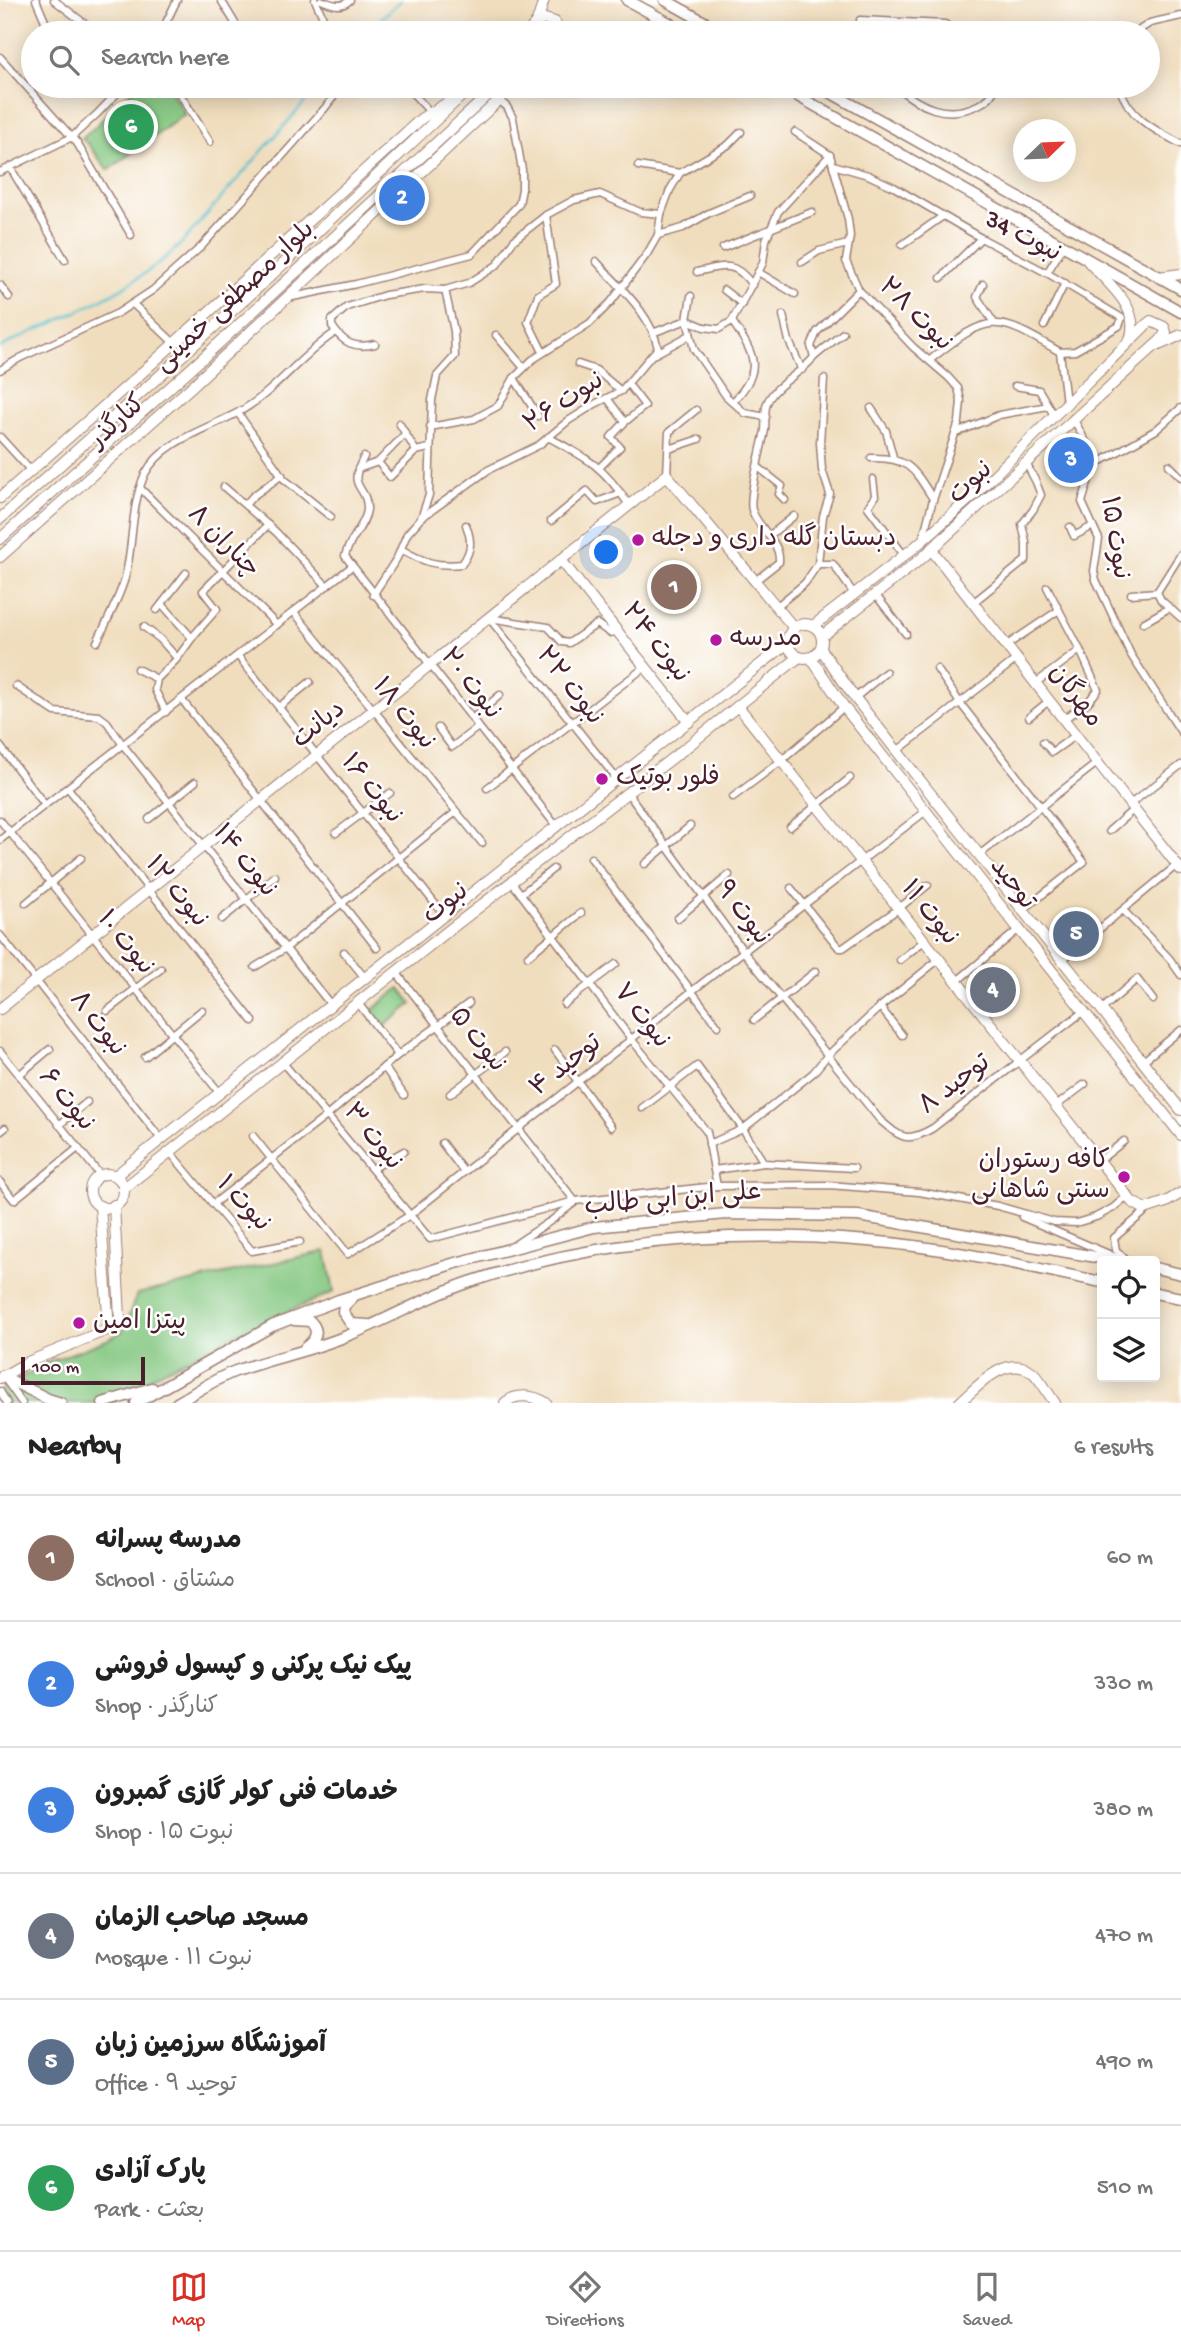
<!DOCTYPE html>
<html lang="en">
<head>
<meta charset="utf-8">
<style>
	body { margin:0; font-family:"Gochi Hand","Playpen Sans Arabic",sans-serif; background:#f6f6f6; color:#222 }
	.controls { position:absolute; right:21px; bottom:21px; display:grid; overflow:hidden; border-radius:7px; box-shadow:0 4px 18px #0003 }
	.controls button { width:63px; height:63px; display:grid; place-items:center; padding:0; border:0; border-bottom:2px solid #e0e0e0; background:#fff; color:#222; font:35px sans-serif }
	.compass { position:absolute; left:1013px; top:119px; width:63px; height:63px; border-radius:50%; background:#fff; box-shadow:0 4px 18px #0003; rotate:67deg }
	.scale { position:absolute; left:21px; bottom:18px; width:124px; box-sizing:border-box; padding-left:7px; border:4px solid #4a1f2b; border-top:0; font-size:19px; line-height:24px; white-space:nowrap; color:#4a1f2b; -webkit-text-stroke:5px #fff; paint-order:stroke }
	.you { position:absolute; left:607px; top:553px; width:24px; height:24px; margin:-18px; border:5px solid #fff; border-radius:50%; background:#1a73e8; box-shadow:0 0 0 10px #1a73e833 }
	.badge { display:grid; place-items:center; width:46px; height:46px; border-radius:50%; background:#d93025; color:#fff; font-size:23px; font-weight:700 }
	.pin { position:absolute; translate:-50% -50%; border:4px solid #fff; box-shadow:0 2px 7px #0006 }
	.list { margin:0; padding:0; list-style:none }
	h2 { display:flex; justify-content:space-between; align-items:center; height:91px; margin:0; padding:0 28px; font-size:30px }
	h2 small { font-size:23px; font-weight:400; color:#767676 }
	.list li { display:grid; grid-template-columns:46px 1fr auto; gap:21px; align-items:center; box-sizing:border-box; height:126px; padding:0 28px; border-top:2px solid #e0e0e0 }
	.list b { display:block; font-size:26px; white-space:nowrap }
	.list p { margin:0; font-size:23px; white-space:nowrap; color:#767676 }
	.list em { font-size:23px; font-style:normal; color:#767676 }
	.icon { flex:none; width:38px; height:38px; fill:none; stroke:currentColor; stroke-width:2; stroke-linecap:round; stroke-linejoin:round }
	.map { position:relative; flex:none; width:1181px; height:1403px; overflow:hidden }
	.search { position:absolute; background:#fff; box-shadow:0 4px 18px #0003; left:21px; right:21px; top:21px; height:77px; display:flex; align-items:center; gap:18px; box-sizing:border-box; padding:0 24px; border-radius:38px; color:#767676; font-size:26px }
	.sheet { height:847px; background:#fff }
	nav { display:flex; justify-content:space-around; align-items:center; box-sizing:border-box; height:98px; border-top:2px solid #e0e0e0; background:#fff; font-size:19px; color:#767676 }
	nav a { display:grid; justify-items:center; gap:4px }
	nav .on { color:#d93025 }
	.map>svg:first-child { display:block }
</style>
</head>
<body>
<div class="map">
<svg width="1181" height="1403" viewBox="0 0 1181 1403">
	<rect width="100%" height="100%" fill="#fff"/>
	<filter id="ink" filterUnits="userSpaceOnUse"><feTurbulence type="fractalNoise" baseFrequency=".0143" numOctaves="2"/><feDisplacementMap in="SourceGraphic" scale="14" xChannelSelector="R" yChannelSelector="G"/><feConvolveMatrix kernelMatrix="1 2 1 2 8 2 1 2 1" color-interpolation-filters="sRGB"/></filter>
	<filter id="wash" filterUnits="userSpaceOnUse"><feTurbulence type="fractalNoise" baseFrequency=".00686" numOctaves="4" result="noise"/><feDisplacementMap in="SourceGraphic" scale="28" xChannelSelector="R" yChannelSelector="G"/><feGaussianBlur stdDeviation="1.57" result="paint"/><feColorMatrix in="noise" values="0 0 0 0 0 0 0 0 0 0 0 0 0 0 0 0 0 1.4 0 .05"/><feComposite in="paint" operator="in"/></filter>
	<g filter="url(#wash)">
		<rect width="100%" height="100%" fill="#f0ddbd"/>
		<g fill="#84c780" stroke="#677356" stroke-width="2">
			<polygon points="137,86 168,86 185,114 108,170 88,144 82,139"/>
			<polygon points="400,988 412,1004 383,1027 371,1011"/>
			<polygon points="326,1251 334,1292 236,1334 153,1376 114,1403 0,1403 0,1391 46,1363 107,1340 123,1331 137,1294"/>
		</g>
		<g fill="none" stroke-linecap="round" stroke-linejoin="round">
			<g stroke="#54c0cd" stroke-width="2.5">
				<polyline points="366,33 401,0"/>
				<path d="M0 348C18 337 40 329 59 320 103 300 145 278 180 245L319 86"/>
			</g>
		</g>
	</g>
	<g filter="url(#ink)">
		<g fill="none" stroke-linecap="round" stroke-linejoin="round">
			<g stroke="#9d7e74" stroke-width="9">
				<g id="street">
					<polyline points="36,0 50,33"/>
					<polyline points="54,0 97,33"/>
					<polyline points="221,0 241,33"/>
					<polyline points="315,0 330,33"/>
					<path d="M321 0C332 4 341 9 350 0"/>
					<polyline points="161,33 177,0"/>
					<polyline points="862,33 860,20 945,24 956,33"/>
					<polyline points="1135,33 1150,23 1181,16"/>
					<polyline points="0,57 77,143 131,235"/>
					<polyline points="73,86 75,92"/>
					<polyline points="175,86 210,142"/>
					<polyline points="274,86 275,88"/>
					<polyline points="406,86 430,112"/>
					<path d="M896 86C920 107 946 120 978 105 987 101 993 96 996 86"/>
					<path d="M1119 86C1129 118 1153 129 1181 144"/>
					<polyline points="795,132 830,155 848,219 850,236 846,261 859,290 913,347 948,377 958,388 961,401 959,422 932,503 923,538"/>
					<polyline points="833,165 868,175 894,187 981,238 1047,273 1122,318 1119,326 1075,351 1060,352"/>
					<polyline points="638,166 680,173"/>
					<polyline points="10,167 65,260"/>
					<polyline points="0,172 72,137 97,114 124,86"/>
					<polyline points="658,235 683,228 709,213 750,196"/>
					<polyline points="902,245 943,216"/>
					<polyline points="723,248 812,212"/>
					<polyline points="802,262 819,251 848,244"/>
					<path d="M697 272C724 266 735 260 752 285"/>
					<polyline points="758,272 795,294"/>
					<polyline points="1047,273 1064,245"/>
					<polyline points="941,278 981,238"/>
					<polyline points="983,284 977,297 994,323"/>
					<polyline points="0,285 9,297"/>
					<polyline points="724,290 742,304"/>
					<polyline points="691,296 687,320 694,349 726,396 745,413 766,417"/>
					<polyline points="288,298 356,284 472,254 519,204 522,189 522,170 513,118 507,107 499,100"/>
					<polyline points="133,304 174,343"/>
					<polyline points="783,315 789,341 802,370"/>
					<path d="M732 321C755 356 764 368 733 402"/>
					<polyline points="1044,326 1065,283"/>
					<polyline points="655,332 687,320 704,327 719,329 732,321 763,263 766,240 778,212 830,155"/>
					<polyline points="496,335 524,368"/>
					<path d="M375 344C354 349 343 343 332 326V320L347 307 385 295 425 289 445 290 469 283 497 265 514 240 546 215 574 200 600 194 640 212 661 214"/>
					<polyline points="543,352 528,322 538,295 556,284 546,215"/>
					<polyline points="655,354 690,335"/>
					<polyline points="814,357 843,333"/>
					<path d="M930 360C990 312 995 314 1060 352L1066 403"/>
					<polyline points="578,364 596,370 621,391"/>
					<polyline points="0,370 20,358 118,313 153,290 202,246 325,108 342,86"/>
					<polyline points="514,378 538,416"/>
					<polyline points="1015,386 1039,390 1055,417"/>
					<polyline points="871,408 886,431 893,457"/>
					<polyline points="238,413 284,479 331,517"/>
					<polyline points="1073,418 1088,446 1093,466 1082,502 1099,539 1094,571 1096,580 1131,655 1181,732"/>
					<polyline points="625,422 645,406 628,384"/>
					<polyline points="399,423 416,451 429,448"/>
					<polyline points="430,427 474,419 498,406 514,378 532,360 590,323 611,302 647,254 658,235 661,214 670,190 680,173 728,145 741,132"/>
					<polyline points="956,433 999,415 1048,406"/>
					<polyline points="0,437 31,471"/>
					<path d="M548 437C589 459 603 466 629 505"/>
					<polyline points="669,449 699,439"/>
					<path d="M364 457C345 490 368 484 367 510 365 526 349 539 345 556L557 827"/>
					<path d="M871 458C909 457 914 469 933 499"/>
					<polyline points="378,462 390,477 416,451"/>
					<polyline points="1169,465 1181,477"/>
					<polyline points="1093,466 1156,430 1181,408"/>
					<polyline points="758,467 782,486 779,494 785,500"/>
					<polyline points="599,468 620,447 611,437 625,422 607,398"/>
					<polyline points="358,469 378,462 405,434"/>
					<polyline points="667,475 669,432 696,410"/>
					<polyline points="873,479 875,496 868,507 904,555"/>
					<polyline points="224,487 276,532 327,586"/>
					<polyline points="140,488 277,625"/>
					<polyline points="245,505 253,496 282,475"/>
					<path d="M421 518 488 470 539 445 568 421 595 404 621 391 658 348C650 312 620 288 596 261"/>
					<polyline points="551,521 587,491 597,502 621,493"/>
					<polyline points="1070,527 1074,536 1093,526"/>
					<polyline points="769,536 794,516"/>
					<path d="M401 549C423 562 437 567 462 564 472 550 472 541 466 525"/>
					<polyline points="1181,554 1157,592 1161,600 1181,618"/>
					<polyline points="818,564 833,564 854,594"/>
					<path d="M755 581 779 562C781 541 758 529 752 510 748 497 762 447 765 430 766 421 764 410 767 403 776 383 801 374 814 357L811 346 817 332 859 290"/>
					<polyline points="875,594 906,634"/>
					<polyline points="1131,594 1157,592"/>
					<polyline points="373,595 397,558 407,534 421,518 429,495 432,400 437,376 455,356 454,331 445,290"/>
					<polyline points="974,602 1026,560 1026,542 1022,524 1033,510 1041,495 1036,482 1026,463"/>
					<polyline points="162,604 192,638"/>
					<polyline points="776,607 805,583 818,564 823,516 830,494 822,470 820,443 824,379"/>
					<polyline points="157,610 186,573"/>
					<polyline points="294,612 482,843"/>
					<polyline points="489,618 617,779"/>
					<polyline points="489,618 548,627 562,642 569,643 597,624 610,633 617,631"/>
					<polyline points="1143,623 1169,608"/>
					<polyline points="144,627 160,639 177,658"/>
					<path d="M97 642C107 621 118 601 125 578 134 544 130 507 145 474 162 441 207 429 237 413 275 393 300 355 336 332"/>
					<polyline points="1007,645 1059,610"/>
					<polyline points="238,656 444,915"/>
					<polyline points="137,669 157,679"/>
					<polyline points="937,669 960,703 1084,862 1023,910"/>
					<polyline points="1037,682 1080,650 1047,587"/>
					<polyline points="16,686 55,712 99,716 107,722 123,745 331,1005"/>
					<polyline points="855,698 886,672"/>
					<polyline points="182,700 377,948"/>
					<polyline points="279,707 310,682"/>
					<polyline points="166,712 155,690 157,679 176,660 195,634 217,609 203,591 268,525"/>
					<polyline points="1029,717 1050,700"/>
					<polyline points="472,719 500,695"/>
					<polyline points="1064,719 1088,702 1098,690 1080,650"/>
					<polyline points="438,728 452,747 478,727"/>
					<polyline points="1043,742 1052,752 1076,735"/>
					<polyline points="0,746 45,805"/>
					<polyline points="897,751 1018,658"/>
					<polyline points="68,788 253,1021"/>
					<polyline points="487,788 645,667"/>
					<path d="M627 792 744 952 880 1120C902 1139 907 1143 933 1128L1084 1011"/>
					<polyline points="733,797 781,761 844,707"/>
					<polyline points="1129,805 1181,765"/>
					<polyline points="149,819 195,782"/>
					<polyline points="0,820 219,1092"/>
					<polyline points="790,827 850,778"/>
					<polyline points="1109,831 1133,810"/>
					<polyline points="336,833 390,793"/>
					<polyline points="0,840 351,567"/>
					<polyline points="979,855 1097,763"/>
					<polyline points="591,858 718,1026"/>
					<polyline points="645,864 690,826"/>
					<polyline points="511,881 632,1040 707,1132 717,1186"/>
					<polyline points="791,888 839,948 843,948 898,909 928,885"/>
					<polyline points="521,894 553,869"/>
					<polyline points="26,903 81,858"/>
					<polyline points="1123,910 1169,958 1181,975"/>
					<polyline points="678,918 729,875"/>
					<polyline points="222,919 275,876"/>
					<polyline points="0,935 161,1139"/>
					<polyline points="344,952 365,978"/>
					<polyline points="528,956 581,913"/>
					<polyline points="900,960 924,941"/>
					<polyline points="1062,960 1177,865"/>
					<polyline points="255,967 286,948 456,812"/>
					<polyline points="396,972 575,1201"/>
					<polyline points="956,982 1019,929"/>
					<polyline points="358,1003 398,1055"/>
					<polyline points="564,1004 616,964"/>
					<polyline points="880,1007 902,1035"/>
					<polyline points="1101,1010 1137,979 1153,1000"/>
					<polyline points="107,1011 161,969"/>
					<polyline points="754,1020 816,971"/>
					<polyline points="555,1050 611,1127"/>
					<polyline points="0,1051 100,1175"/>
					<polyline points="145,1057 202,1010"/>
					<polyline points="1142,1062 1181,1030"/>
					<polyline points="283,1063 430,1239 575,1201 717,1186 829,1185 919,1192 998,1206 1054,1222 1076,1223 1096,1217 1113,1208 1127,1196"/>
					<polyline points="384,1067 404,1095"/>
					<polyline points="19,1075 50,1049"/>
					<polyline points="450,1094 505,1052"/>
					<polyline points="1056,1106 1085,1084"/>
					<polyline points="642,1108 697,1066 743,1129 764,1163 714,1170"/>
					<polyline points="59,1125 87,1102"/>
					<polyline points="0,1132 5,1128"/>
					<polyline points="253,1136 348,1254 410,1215 692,991 926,811"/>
					<polyline points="442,1143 464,1172"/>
					<polyline points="709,1144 743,1129 813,1073 827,1056 880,1007 938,960"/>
					<polyline points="170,1152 252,1251 300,1242"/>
					<polyline points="1099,1161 1124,1141"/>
					<polyline points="764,1163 854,1168"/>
					<polyline points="372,1169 404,1151"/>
					<polyline points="0,1182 14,1200 78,1148"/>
					<polyline points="213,1204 328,1115 398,1055 469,1003"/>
					<polyline points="1022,1217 1125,1261"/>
					<polyline points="514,1245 552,1220 574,1203"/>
					<polyline points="1126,1260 1116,1250 1114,1238 1147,1210"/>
					<polyline points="5,1379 22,1403"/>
					<polyline points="0,1391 7,1403"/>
				</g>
			</g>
			<g stroke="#9d7e74" stroke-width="12">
				<g id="secondary">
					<polyline points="537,22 545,19 555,22 559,33"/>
					<polyline points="527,33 537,22 544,0"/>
					<polyline points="601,33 641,30 685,32"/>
					<path d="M1088 261C1106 282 1142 308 1130 339"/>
					<polyline points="1158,277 1181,274"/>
					<polyline points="1159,345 1181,335"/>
					<polyline points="0,498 136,378 422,118 458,96"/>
					<polyline points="0,519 262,284 472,86"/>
					<polyline points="0,539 205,356 498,86"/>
					<polyline points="931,549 1181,870"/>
					<polyline points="0,557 190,388 499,100 502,86"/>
					<polyline points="561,560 689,722"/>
					<circle cx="805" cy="641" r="17"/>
					<polyline points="813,626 915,547 975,494 1146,325 1151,321 1164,327 1166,332 1161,340 922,558 822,636"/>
					<polyline points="821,649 855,698 1181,1110"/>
					<polyline points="811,658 844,707 1181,1135"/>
					<polyline points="738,706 1132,1202 1145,1209 1166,1202 1181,1193"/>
					<polyline points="0,1009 667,475 794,628"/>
					<circle cx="107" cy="1191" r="17"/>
					<polyline points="115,1176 789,642"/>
					<polyline points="123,1189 453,927 688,746 799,657"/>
					<polyline points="100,1206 109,1329"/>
					<polyline points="0,1378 28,1362 109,1329 120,1318 114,1205"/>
					<path d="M505 1403C516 1393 534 1395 546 1403"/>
					<path d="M959 1403C977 1388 1004 1354 1031 1371 1040 1377 1048 1394 1055 1403"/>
				</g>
			</g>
			<g stroke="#9d7e74" stroke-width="13">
				<g id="primary">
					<polyline points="627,0 687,33"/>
					<polyline points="665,0 724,33"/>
					<polyline points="780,86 1181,312"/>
					<polyline points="819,86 1181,289"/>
					<polyline points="1155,1268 1181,1274"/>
					<polyline points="1155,1293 1181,1298"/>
					<polyline points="353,1297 344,1306 343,1312 351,1324 368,1325"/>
					<path d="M294 1320 310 1321C321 1332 315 1340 305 1348"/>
					<polyline points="2,1376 48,1399 61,1403"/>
					<polyline points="103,1403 152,1388"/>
					<polyline points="136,1403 272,1326 339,1300 452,1264 594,1227 726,1214 858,1216 1119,1261"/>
					<path d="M177 1403C195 1393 213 1380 233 1372 271 1358 311 1351 349 1335 389 1319 428 1296 470 1282 596 1239 735 1230 868 1241 946 1247 1025 1266 1102 1282"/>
				</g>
			</g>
			<use href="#street" stroke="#fff" stroke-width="6"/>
			<use href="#secondary" stroke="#fff" stroke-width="10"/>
			<use href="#primary" stroke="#fff" stroke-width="10"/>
		</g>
	</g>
	<g fill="#b5179e" stroke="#fff" stroke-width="2.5">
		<circle cx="638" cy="540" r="7"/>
		<circle cx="716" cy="640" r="7"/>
		<circle cx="602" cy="779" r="7"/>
		<circle cx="1124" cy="1177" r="7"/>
		<circle cx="79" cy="1323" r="7"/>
	</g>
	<g text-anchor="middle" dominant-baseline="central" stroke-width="5" stroke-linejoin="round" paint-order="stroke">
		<g font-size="26" fill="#4a1f2b" stroke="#fff">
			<text transform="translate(1022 238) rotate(28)">نبوت 34</text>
			<text transform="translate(236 298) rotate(-43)">بلوار مصطفی خمینی</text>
			<text transform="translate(914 316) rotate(45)">نبوت ۲۸</text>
			<text transform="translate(565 404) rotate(-33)">نبوت ۲۶</text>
			<text transform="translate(119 423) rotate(-42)">کنارگذر</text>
			<text transform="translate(972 484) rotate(-43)">نبوت</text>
			<text transform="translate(1113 538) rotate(81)">نبوت ۱۵</text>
			<text transform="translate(222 543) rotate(45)">چناران ۸</text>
			<text transform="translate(654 644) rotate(52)">نبوت ۲۴</text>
			<text transform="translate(469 685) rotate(52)">نبوت ۲۰</text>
			<text transform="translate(568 687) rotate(52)">نبوت ۲۲</text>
			<text transform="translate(1074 697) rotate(53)">مهرگان</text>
			<text transform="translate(402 715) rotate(51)">نبوت ۱۸</text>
			<text transform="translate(320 726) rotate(-39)">دیانت</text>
			<text transform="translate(370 790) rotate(51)">نبوت ۱۶</text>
			<text transform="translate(243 862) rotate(51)">نبوت ۱۴</text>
			<text transform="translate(1011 885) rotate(52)">توحید</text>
			<text transform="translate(175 893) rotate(51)">نبوت ۱۲</text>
			<text transform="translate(447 905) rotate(-38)">نبوت</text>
			<text transform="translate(741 914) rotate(53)">نبوت ۹</text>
			<text transform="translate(928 914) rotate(51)">نبوت ۱۱</text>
			<text transform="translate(124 944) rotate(51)">نبوت ۱۰</text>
			<text transform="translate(640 1017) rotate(52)">نبوت ۷</text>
			<text transform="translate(96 1025) rotate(52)">نبوت ۸</text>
			<text transform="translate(476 1041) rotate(52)">نبوت ۵</text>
			<text transform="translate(567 1067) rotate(-38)">توحید ۴</text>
			<text transform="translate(956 1086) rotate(-37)">توحید ۸</text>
			<text transform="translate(65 1101) rotate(51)">نبوت ۶</text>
			<text transform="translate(371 1138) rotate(51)">نبوت ۳</text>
			<text transform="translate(673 1201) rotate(-5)">علی ابن ابی طالب</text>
			<text transform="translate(242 1205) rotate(47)">نبوت ۱</text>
		</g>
		<g font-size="26" fill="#4a1f2b" stroke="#fff" text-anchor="start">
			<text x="652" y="540">دبستان گله داری و دجله</text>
			<text x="730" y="640">مدرسه</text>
			<text x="616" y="779">فلور بوتیک</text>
			<text x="1110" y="1162" text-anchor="end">کافه رستوران<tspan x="1110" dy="30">سنتی شاهانی</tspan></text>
			<text x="93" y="1323">پیتزا امین</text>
		</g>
	</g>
</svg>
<div class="controls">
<button><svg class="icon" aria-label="locate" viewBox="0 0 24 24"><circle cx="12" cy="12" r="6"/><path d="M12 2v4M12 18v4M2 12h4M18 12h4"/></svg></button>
<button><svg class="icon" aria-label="layers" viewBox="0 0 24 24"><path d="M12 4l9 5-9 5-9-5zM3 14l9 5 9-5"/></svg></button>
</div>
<svg class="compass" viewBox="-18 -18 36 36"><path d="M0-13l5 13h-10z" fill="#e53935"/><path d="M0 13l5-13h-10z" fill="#767676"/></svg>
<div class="scale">100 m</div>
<div class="you"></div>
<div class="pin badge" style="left:674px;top:587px;background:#8d6e63">1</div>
<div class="pin badge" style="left:402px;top:198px;background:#3f7fe0">2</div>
<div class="pin badge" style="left:1071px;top:460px;background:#3f7fe0">3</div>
<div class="pin badge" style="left:993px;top:990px;background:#6b7280">4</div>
<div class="pin badge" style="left:1076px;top:934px;background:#5c6f8a">5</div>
<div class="pin badge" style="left:131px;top:127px;background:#2e9e5b">6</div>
<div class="search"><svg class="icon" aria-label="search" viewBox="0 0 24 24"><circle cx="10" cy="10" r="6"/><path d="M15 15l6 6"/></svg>Search here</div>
</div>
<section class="sheet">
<h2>Nearby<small>6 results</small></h2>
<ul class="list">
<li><span class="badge" style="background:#8d6e63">1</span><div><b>مدرسه پسرانه</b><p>School · مشتاق</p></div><em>60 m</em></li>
<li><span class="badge" style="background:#3f7fe0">2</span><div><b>پیک نیک پرکنی و کپسول فروشی</b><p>Shop · کنارگذر</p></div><em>330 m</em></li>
<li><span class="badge" style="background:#3f7fe0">3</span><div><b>خدمات فنی کولر گازی گمبرون</b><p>Shop · نبوت ۱۵</p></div><em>380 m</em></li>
<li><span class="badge" style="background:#6b7280">4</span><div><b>مسجد صاحب الزمان</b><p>Mosque · نبوت ۱۱</p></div><em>470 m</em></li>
<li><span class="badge" style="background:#5c6f8a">5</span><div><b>آموزشگاه سرزمین زبان</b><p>Office · توحید ۹</p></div><em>490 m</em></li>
<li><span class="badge" style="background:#2e9e5b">6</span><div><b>پارک آزادی</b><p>Park · بعثت</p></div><em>510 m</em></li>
</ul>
</section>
<nav>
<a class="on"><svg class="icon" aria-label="map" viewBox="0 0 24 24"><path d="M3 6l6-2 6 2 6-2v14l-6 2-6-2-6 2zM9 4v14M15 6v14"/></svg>Map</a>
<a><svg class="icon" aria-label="directions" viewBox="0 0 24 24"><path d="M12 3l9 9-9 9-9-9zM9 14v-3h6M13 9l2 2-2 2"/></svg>Directions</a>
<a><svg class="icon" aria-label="saved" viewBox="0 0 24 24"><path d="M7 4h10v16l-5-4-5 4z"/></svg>Saved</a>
</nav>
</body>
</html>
